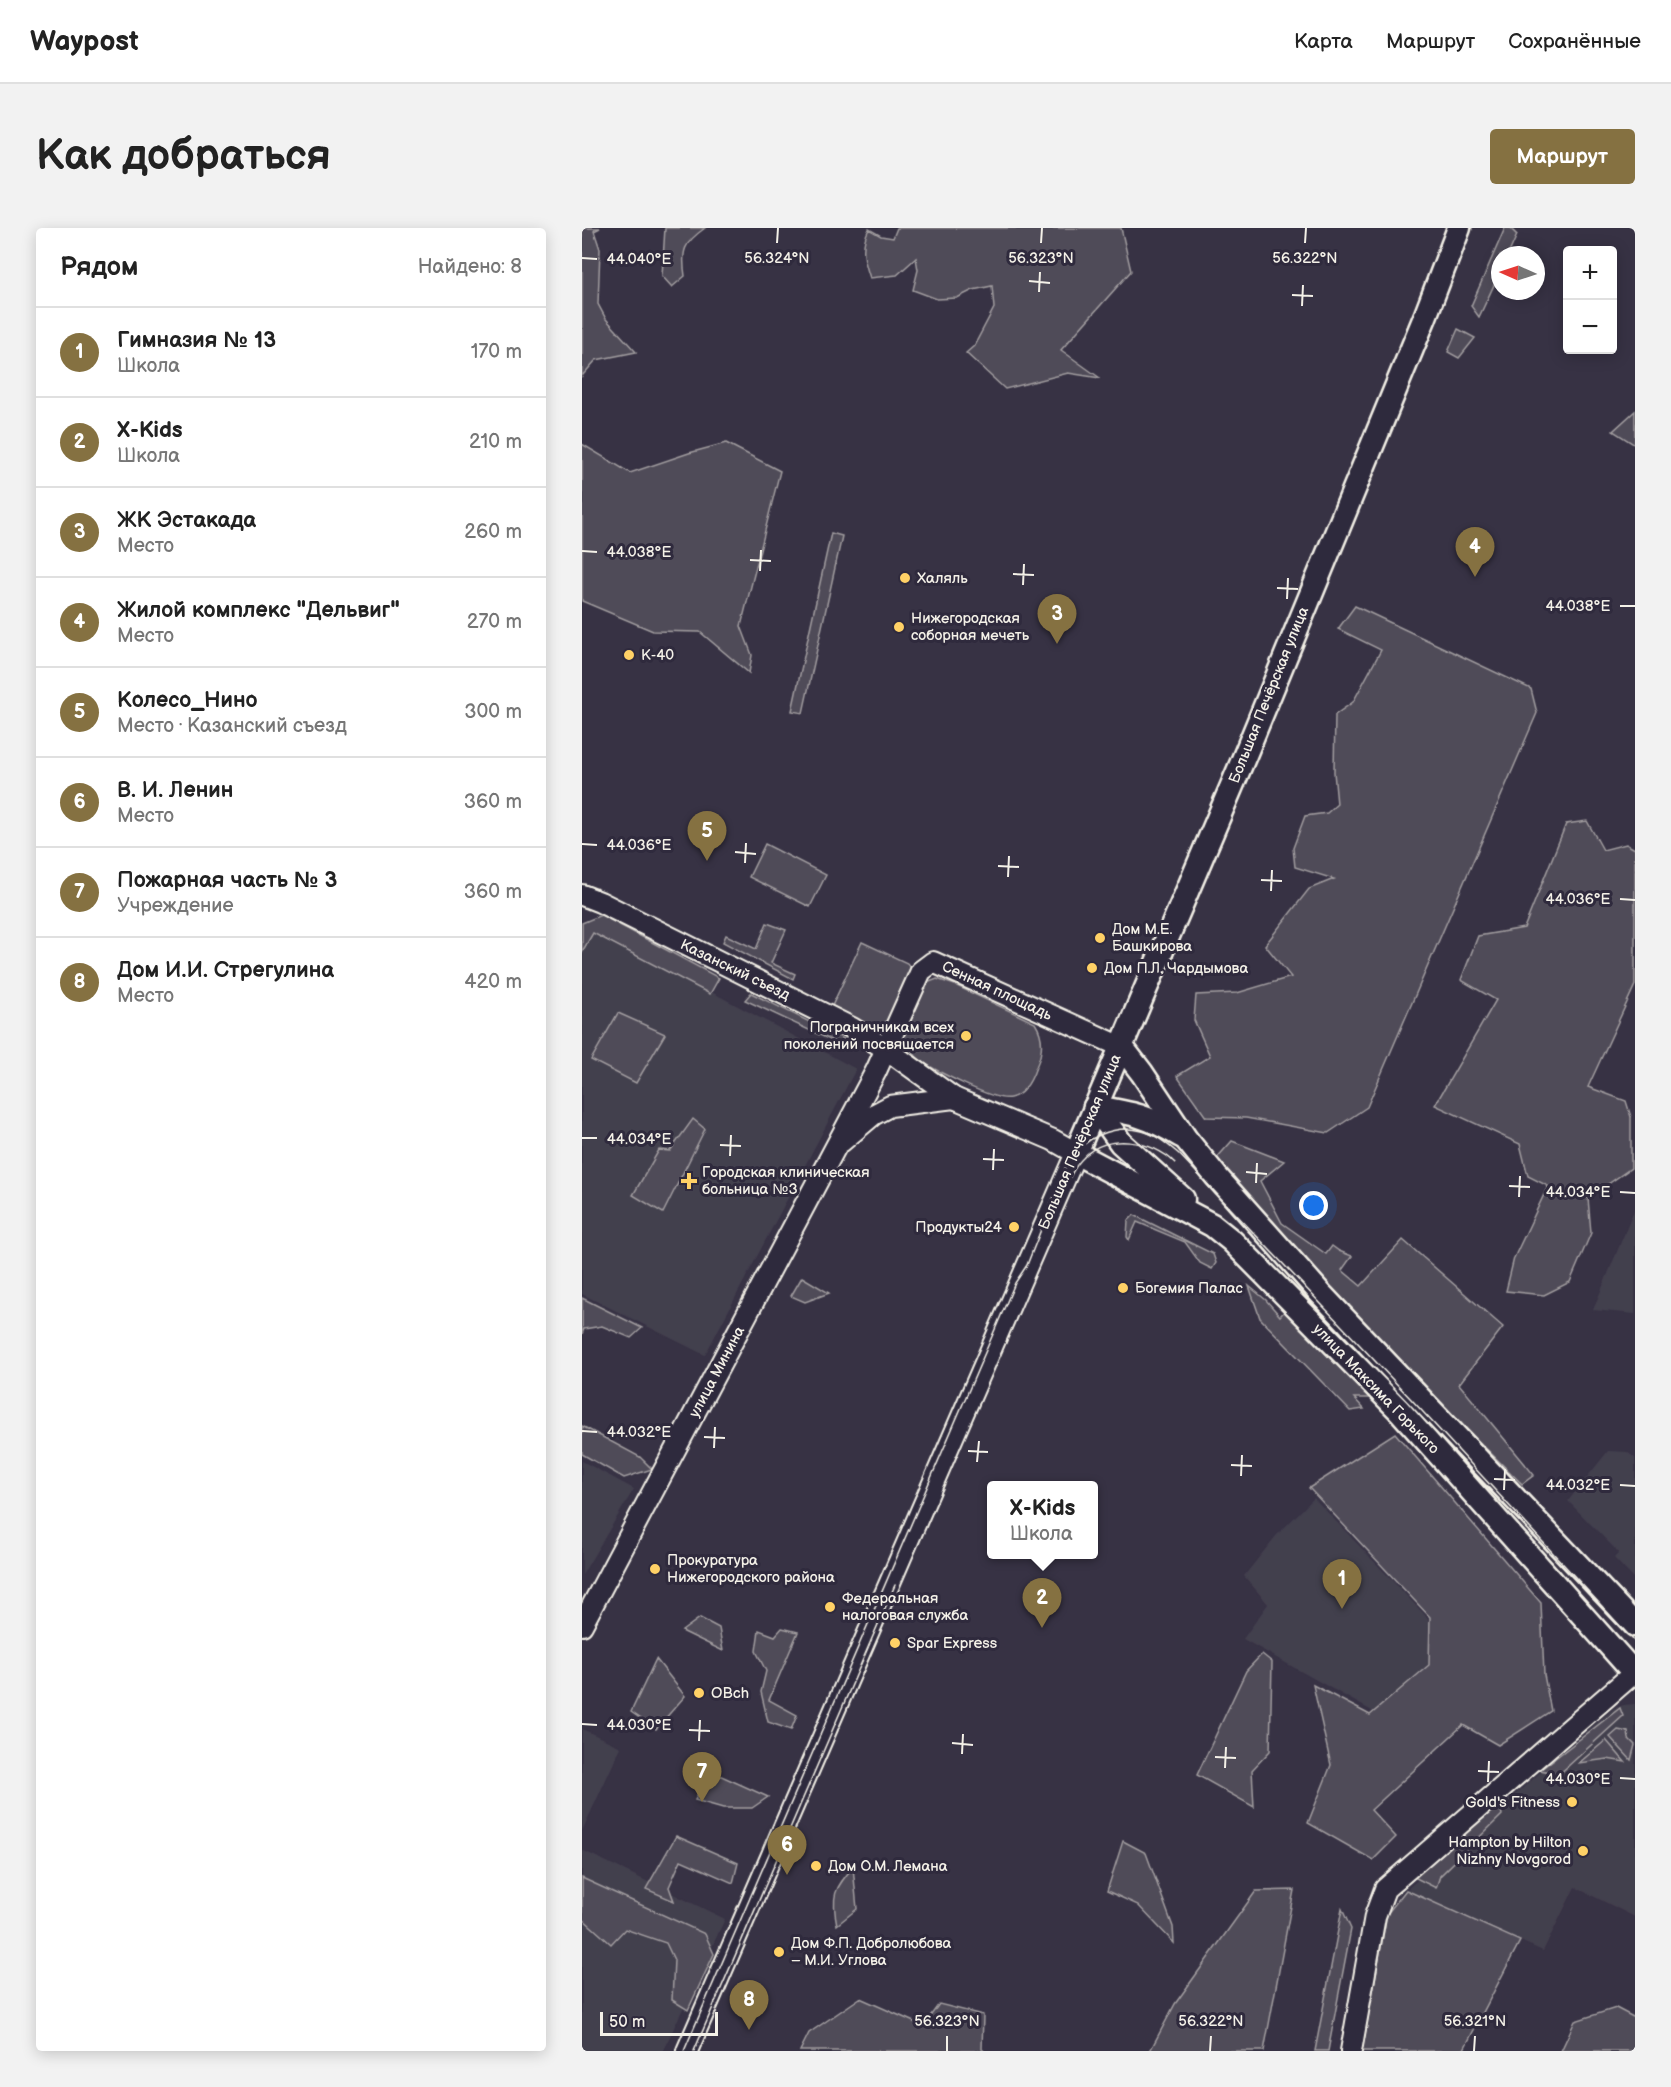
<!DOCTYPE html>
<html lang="ru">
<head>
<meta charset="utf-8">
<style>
	body { margin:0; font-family:"Balsamiq Sans",sans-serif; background:#f2f2f2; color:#222 }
	.controls { position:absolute; right:18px; top:18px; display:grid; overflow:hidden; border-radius:6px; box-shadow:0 3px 15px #0003 }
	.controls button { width:54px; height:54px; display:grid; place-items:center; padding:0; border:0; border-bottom:2px solid #e0e0e0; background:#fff; color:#222; font:30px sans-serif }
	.compass { position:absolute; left:909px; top:18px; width:54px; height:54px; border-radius:50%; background:#fff; box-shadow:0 3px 15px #0003; rotate:273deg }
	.scale { position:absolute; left:18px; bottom:15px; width:118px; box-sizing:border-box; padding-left:6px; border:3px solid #f4f1e8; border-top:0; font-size:16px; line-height:21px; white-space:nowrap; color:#f4f1e8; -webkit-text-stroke:4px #2f2a3d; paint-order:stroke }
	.you { position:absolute; left:732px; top:978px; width:21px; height:21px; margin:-15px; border:4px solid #fff; border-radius:50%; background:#1a73e8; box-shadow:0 0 0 9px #1a73e833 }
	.badge { display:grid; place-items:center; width:39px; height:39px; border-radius:50%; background:#857141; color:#fff; font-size:20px; font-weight:700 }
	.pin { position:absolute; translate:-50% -50px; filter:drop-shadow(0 2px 3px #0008) }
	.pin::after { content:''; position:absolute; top:32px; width:21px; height:18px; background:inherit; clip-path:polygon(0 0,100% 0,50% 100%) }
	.popup { position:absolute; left:405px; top:1253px; width:111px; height:78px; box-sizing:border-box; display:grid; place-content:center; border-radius:6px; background:#fff; filter:drop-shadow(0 2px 4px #0005); font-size:20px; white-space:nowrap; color:#767676 }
	.popup b { font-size:22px; color:#222 }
	.popup::after { content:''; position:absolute; left:50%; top:100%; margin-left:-12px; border:12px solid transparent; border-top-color:#fff }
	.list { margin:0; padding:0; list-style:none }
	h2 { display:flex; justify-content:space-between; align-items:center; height:78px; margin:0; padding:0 24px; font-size:26px }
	h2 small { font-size:20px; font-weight:400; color:#767676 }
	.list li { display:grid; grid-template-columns:39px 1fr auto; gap:18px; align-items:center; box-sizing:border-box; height:90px; padding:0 24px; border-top:2px solid #e0e0e0 }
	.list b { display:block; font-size:22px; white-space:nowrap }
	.list p { margin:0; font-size:20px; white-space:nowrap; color:#767676 }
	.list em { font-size:20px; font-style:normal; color:#767676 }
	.map { position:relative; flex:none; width:1053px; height:1823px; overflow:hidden; border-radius:6px }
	header { display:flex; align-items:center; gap:36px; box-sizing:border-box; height:84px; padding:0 30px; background:#fff; border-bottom:2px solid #e0e0e0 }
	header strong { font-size:28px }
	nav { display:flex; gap:33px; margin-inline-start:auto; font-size:21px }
	.intro { display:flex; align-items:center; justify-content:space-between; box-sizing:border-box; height:144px; padding:0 36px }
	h1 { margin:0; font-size:42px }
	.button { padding:15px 27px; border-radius:6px; background:#857141; color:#fff; font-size:21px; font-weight:700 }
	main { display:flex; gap:36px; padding:0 36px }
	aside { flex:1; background:#fff; border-radius:6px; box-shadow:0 3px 15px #0003 }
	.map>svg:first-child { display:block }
</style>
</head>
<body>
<header>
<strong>Waypost</strong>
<nav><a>Карта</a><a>Маршрут</a><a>Сохранённые</a></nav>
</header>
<div class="intro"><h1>Как добраться</h1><a class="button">Маршрут</a></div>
<main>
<aside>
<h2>Рядом<small>Найдено: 8</small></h2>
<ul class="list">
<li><span class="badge">1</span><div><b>Гимназия № 13</b><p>Школа</p></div><em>170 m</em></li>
<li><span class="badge">2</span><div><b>X-Kids</b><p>Школа</p></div><em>210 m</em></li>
<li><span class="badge">3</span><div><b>ЖК Эстакада</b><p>Место</p></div><em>260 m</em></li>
<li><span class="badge">4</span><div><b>Жилой комплекс &quot;Дельвиг&quot;</b><p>Место</p></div><em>270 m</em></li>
<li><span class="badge">5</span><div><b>Колесо_Нино</b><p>Место · Казанский съезд</p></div><em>300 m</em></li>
<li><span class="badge">6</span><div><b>В. И. Ленин</b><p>Место</p></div><em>360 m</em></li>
<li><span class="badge">7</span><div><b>Пожарная часть № 3</b><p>Учреждение</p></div><em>360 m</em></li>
<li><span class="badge">8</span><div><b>Дом И.И. Стрегулина</b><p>Место</p></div><em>420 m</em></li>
</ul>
</aside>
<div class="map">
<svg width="1053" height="1823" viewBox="0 0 1053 1823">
	<rect width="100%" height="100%" fill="#373244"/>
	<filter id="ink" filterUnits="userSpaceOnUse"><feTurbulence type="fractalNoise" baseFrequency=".0167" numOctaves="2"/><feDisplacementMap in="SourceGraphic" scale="12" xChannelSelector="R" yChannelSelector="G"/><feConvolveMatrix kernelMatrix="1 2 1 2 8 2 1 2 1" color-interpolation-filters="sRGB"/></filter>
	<g filter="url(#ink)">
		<g fill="#433f4e">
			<polygon points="0,695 274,841 123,1127 0,1066"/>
			<polygon points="1053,980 1053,1086 1011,1082"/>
			<polygon points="1026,1223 1045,1224 1053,1230 1053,1352 1032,1330 1037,1325 986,1273"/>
			<polygon points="0,1233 52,1261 0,1347"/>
			<polygon points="732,1270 842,1386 865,1418 799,1488 661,1411 686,1376 662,1348 694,1308"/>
			<polygon points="1053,1476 1053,1689 993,1659 961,1723 824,1662 1032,1480 1042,1477"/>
			<polygon points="0,1501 39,1519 0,1603"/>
			<polygon points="0,1622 143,1691 81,1823 0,1823"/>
		</g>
		<g fill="#504b59" stroke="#a29ea0" stroke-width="1.5">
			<polygon points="0,0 18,0 12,3 18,21 16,76 24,91 54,124 14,132 0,148"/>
			<path d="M83 0H123C102 15 99 22 103 48L90 59 80 48Z"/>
			<path d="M315 0H539L549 43 479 122 518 150 486 145 423 161 384 125 392 118 412 80 410 58 391 62 375 70 355 71 331 62 336 42 334 30 315 47 288 50C282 33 278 18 287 1L299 8 311 10Z"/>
			<polygon points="923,0 928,0 935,7 926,27 918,27 918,44 897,89 889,78"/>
			<polygon points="876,101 893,110 877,130 866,124"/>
			<polygon points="1053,183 1053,217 1031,203"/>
			<polygon points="144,215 198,243 159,398 170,427 167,445 118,404 71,403 0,373 0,216 48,245 107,225"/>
			<polygon points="249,305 260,308 221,485 210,483"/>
			<polygon points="773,378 949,461 955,485 785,879 746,905 664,890 624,889 595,848 628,828 612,792 614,767 655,765 709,749 683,717 727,661 752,651 713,639 711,620 723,588 745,585 755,576 752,544 753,487 771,474 799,422 756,401"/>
			<polygon points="1005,593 1021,622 1044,616 1053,621 1053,757 1006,859 1044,873 1049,889 1049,940 1006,970 1009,1005 988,1054 962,1067 924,1063 932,1030 966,958 946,948 938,916 853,877 914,772 879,752 896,708 942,700 984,596"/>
			<polygon points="183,616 244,647 228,679 167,649"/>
			<polygon points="19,687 137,750 128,766 11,705 0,724 0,695"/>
			<polygon points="185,695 204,702 189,735 213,746 211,751 141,714 144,707 174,721"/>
			<path d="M280 714 325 735 329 740 331 746 307 799C287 801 268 787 250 778Z"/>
			<path d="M355 751 373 757 453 795C462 809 461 824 454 839 450 851 442 867 428 870 413 874 353 842 339 833 331 827 325 815 319 807L339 760 345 755Z"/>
			<polygon points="169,765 262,811 259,817 163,772"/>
			<polygon points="36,785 83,806 54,855 9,832"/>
			<polygon points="111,891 123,901 81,985 51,967 77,922 88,923"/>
			<polygon points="650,913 702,933 678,953 700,995 744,1026 750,1018 757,1023 770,1028 760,1042 779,1058 821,1012 921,1099 877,1156 952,1247 940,1256 765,1083 633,932"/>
			<polygon points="552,987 631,1026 634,1035 630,1041 618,1035 603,1014 555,994 547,1012 545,1009 546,993"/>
			<polygon points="220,1049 247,1065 223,1074 209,1068"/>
			<polygon points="667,1058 684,1072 698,1088 708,1077 796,1170 772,1170 782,1181 768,1183 678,1090"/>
			<polygon points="0,1070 60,1100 49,1110 20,1098 2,1101 0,1106"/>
			<polygon points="0,1198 58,1229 70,1241 42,1250 0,1226"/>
			<polygon points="813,1205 959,1375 962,1447 969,1483 916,1517 881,1497 789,1582 814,1609 791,1632 726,1595 749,1537 731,1457 788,1487 847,1437 848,1389 727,1260"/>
			<polygon points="118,1390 137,1400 141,1423 100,1403"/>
			<polygon points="200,1400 216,1404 187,1472 215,1487 209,1502 186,1494 179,1464 184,1443 174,1423 177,1402 193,1408"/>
			<polygon points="680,1426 690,1434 688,1523 670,1542 672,1579 615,1547 664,1443"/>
			<polygon points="74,1431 103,1468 74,1501 49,1484"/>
			<polygon points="1038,1480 1041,1488 974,1549 968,1544 958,1542"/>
			<polygon points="1036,1502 1046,1504 1047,1511 1053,1517 1049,1532 1028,1509"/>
			<polygon points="1024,1512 1043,1534 1025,1531 997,1535"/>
			<polygon points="126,1542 186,1569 170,1580 141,1580 113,1572"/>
			<polygon points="907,1578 918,1578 920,1587 858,1648 854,1660 830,1648"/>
			<polygon points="94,1608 156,1635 151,1655 99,1632 87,1659 92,1673 64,1661"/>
			<polygon points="541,1613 564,1625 591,1699 592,1715 556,1677 525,1663"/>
			<path d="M271 1639 275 1681 255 1697C249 1667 252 1662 271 1639Z"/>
			<polygon points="0,1650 123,1706 132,1726 106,1782 90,1772 92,1732 84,1715 43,1701 29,1716 0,1690"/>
			<polygon points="712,1662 682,1823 568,1823 593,1776 674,1663"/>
			<polygon points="824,1662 938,1713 881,1823 780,1823 805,1686"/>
			<polygon points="760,1681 769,1701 746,1823 733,1823"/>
			<polygon points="278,1770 341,1798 357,1776 401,1787 400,1821 402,1823 218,1823 227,1805"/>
			<polygon points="1034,1780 1053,1790 1053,1823 979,1823 993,1793"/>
		</g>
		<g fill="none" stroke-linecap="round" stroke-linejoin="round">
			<g stroke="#f4f1e8" stroke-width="24">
				<g id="secondary">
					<polyline points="0,667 18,674 270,800 304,821 372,870 471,912 494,925 105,1823"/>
					<polyline points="259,914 291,887 308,878 372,870"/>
					<polyline points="0,1397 294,843 339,743 351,734 540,819"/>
					<polyline points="769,1823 793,1688 803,1661 1052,1445"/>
				</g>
			</g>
			<g stroke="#f4f1e8" stroke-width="27">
				<g id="primary">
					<polyline points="877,0 843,89 663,527 494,925 630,997 650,1013 817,1182 1053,1446"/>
					<polyline points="540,819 560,845 604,911 634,948 739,1066 1053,1397"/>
					<polyline points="513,879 539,915 601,971"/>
					<path d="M513 879C551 885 566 888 599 908"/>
				</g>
			</g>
			<use href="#secondary" stroke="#2f2a3d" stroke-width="20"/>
			<use href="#primary" stroke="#2f2a3d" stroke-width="22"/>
			<g stroke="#f4f1e8" stroke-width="1.5">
				<path d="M483 957C489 948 493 937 501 930 524 904 571 912 593 935"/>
				<path d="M102 1823 433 1055 445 1037 486 933C501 910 532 896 560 903 574 906 586 917 597 926L829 1171 1053 1414"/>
				<polyline points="112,1823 313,1357"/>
			</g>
		</g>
	</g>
	<path fill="none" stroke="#f4f1e8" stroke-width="2" d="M195 15 196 0M459 15 460 0M723 15 724 0M0 30 15 31M447 53 468 55M457 64 458 44M710 67 731 68M720 78 721 57M0 323 15 324M168 332 189 333M178 343 179 322M431 346 452 347M441 357 442 336M695 360 716 361M705 371 706 350M1038 378H1053M0 616 15 617M153 624 174 626M163 635 164 615M416 638 437 639M426 649 427 628M679 652 700 653M689 663 690 642M1038 671 1053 672M0 910H15M138 917 159 918M148 928 149 907M401 931 422 932M411 942 412 921M664 944 685 946M674 955 675 935M927 958 948 959M1038 964 1053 965M937 969 938 948M0 1203 15 1204M122 1209 143 1210M132 1220 133 1199M386 1223 406 1224M395 1234 397 1213M649 1237 670 1238M659 1248 660 1227M912 1251 933 1252M1038 1257 1053 1258M922 1262 923 1241M0 1496 15 1497M107 1502 128 1503M117 1513 118 1492M370 1515 391 1517M380 1526 381 1506M633 1529 654 1530M643 1540 644 1519M896 1543 917 1544M1038 1550 1053 1551M906 1554 907 1533M365 1823V1808M628 1823 629 1808M892 1823 893 1808"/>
	<g fill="#ffd166" stroke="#2f2a3d" stroke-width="2">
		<circle cx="323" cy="350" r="6"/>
		<circle cx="317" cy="399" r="6"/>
		<circle cx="47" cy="427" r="6"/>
		<circle cx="518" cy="710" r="6"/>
		<circle cx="510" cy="740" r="6"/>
		<circle cx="384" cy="808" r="6"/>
		<path d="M104 944h6v6h6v6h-6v6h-6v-6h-6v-6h6z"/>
		<circle cx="432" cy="999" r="6"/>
		<circle cx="541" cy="1060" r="6"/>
		<circle cx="73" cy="1341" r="6"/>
		<circle cx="248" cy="1379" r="6"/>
		<circle cx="313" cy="1415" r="6"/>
		<circle cx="117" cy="1465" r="6"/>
		<circle cx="990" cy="1574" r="6"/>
		<circle cx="1001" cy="1623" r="6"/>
		<circle cx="234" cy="1638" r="6"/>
		<circle cx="197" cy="1724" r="6"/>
	</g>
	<g text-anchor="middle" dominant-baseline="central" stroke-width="6" stroke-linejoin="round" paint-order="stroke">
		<g font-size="15" fill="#f4f1e8" stroke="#2f2a3d" text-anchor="start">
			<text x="335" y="350">Халяль</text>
			<text x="329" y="390">Нижегородская<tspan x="329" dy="17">соборная мечеть</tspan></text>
			<text x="59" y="427">К-40</text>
			<text x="530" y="701">Дом М.Е.<tspan x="530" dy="17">Башкирова</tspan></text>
			<text x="522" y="740">Дом П.Л. Чардымова</text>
			<text x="372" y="799" text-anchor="end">Пограничникам всех<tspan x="372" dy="17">поколений посвящается</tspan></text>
			<text x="120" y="944">Городская клиническая<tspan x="120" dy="17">больница №3</tspan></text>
			<text x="420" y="999" text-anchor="end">Продукты24</text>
			<text x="553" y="1060">Богемия Палас</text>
			<text x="85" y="1332">Прокуратура<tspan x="85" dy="17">Нижегородского района</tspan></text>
			<text x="260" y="1370">Федеральная<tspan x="260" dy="17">налоговая служба</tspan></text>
			<text x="325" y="1415">Spar Express</text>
			<text x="129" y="1465">OBch</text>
			<text x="978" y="1574" text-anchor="end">Gold's Fitness</text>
			<text x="989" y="1614" text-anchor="end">Hampton by Hilton<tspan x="989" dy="17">Nizhny Novgorod</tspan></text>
			<text x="246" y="1638">Дом О.М. Лемана</text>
			<text x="209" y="1715">Дом Ф.П. Добролюбова<tspan x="209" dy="17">– М.И. Углова</tspan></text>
		</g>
		<g font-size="15" fill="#f4f1e8" stroke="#2f2a3d">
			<text transform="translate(687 467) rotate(-68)">Большая Печёрская улица</text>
			<text transform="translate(153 742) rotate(26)">Казанский съезд</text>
			<text transform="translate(415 763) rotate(25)">Сенная площадь</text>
			<text transform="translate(498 914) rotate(-67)">Большая Печёрская улица</text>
			<text transform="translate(135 1144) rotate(-62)">улица Минина</text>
			<text transform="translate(794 1161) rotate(46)">улица Максима Горького</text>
		</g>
	</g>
	<g font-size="15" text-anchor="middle" fill="#f4f1e8" stroke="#2f2a3d" stroke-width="6" stroke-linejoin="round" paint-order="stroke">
		<text x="195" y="35">56.324°N</text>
		<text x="459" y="35">56.323°N</text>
		<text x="723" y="35">56.322°N</text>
		<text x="57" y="36">44.040°E</text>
		<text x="57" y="329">44.038°E</text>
		<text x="996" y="383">44.038°E</text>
		<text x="57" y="622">44.036°E</text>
		<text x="996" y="676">44.036°E</text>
		<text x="57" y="916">44.034°E</text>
		<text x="996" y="969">44.034°E</text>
		<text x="57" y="1209">44.032°E</text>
		<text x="996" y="1262">44.032°E</text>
		<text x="57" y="1502">44.030°E</text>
		<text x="996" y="1556">44.030°E</text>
		<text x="365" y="1798">56.323°N</text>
		<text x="629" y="1798">56.322°N</text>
		<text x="893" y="1798">56.321°N</text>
	</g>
</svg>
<div class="controls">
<button>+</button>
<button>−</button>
</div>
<svg class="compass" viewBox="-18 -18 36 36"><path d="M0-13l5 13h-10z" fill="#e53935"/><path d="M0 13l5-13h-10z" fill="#767676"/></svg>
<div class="scale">50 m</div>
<div class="you"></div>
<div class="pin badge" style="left:760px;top:1381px">1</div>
<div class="pin badge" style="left:460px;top:1400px">2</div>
<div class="popup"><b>X-Kids</b>Школа</div>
<div class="pin badge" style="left:475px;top:416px">3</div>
<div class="pin badge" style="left:893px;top:349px">4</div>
<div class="pin badge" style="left:125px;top:633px">5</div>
<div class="pin badge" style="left:205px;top:1647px">6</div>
<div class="pin badge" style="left:120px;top:1574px">7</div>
<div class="pin badge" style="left:167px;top:1802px">8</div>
</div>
</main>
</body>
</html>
